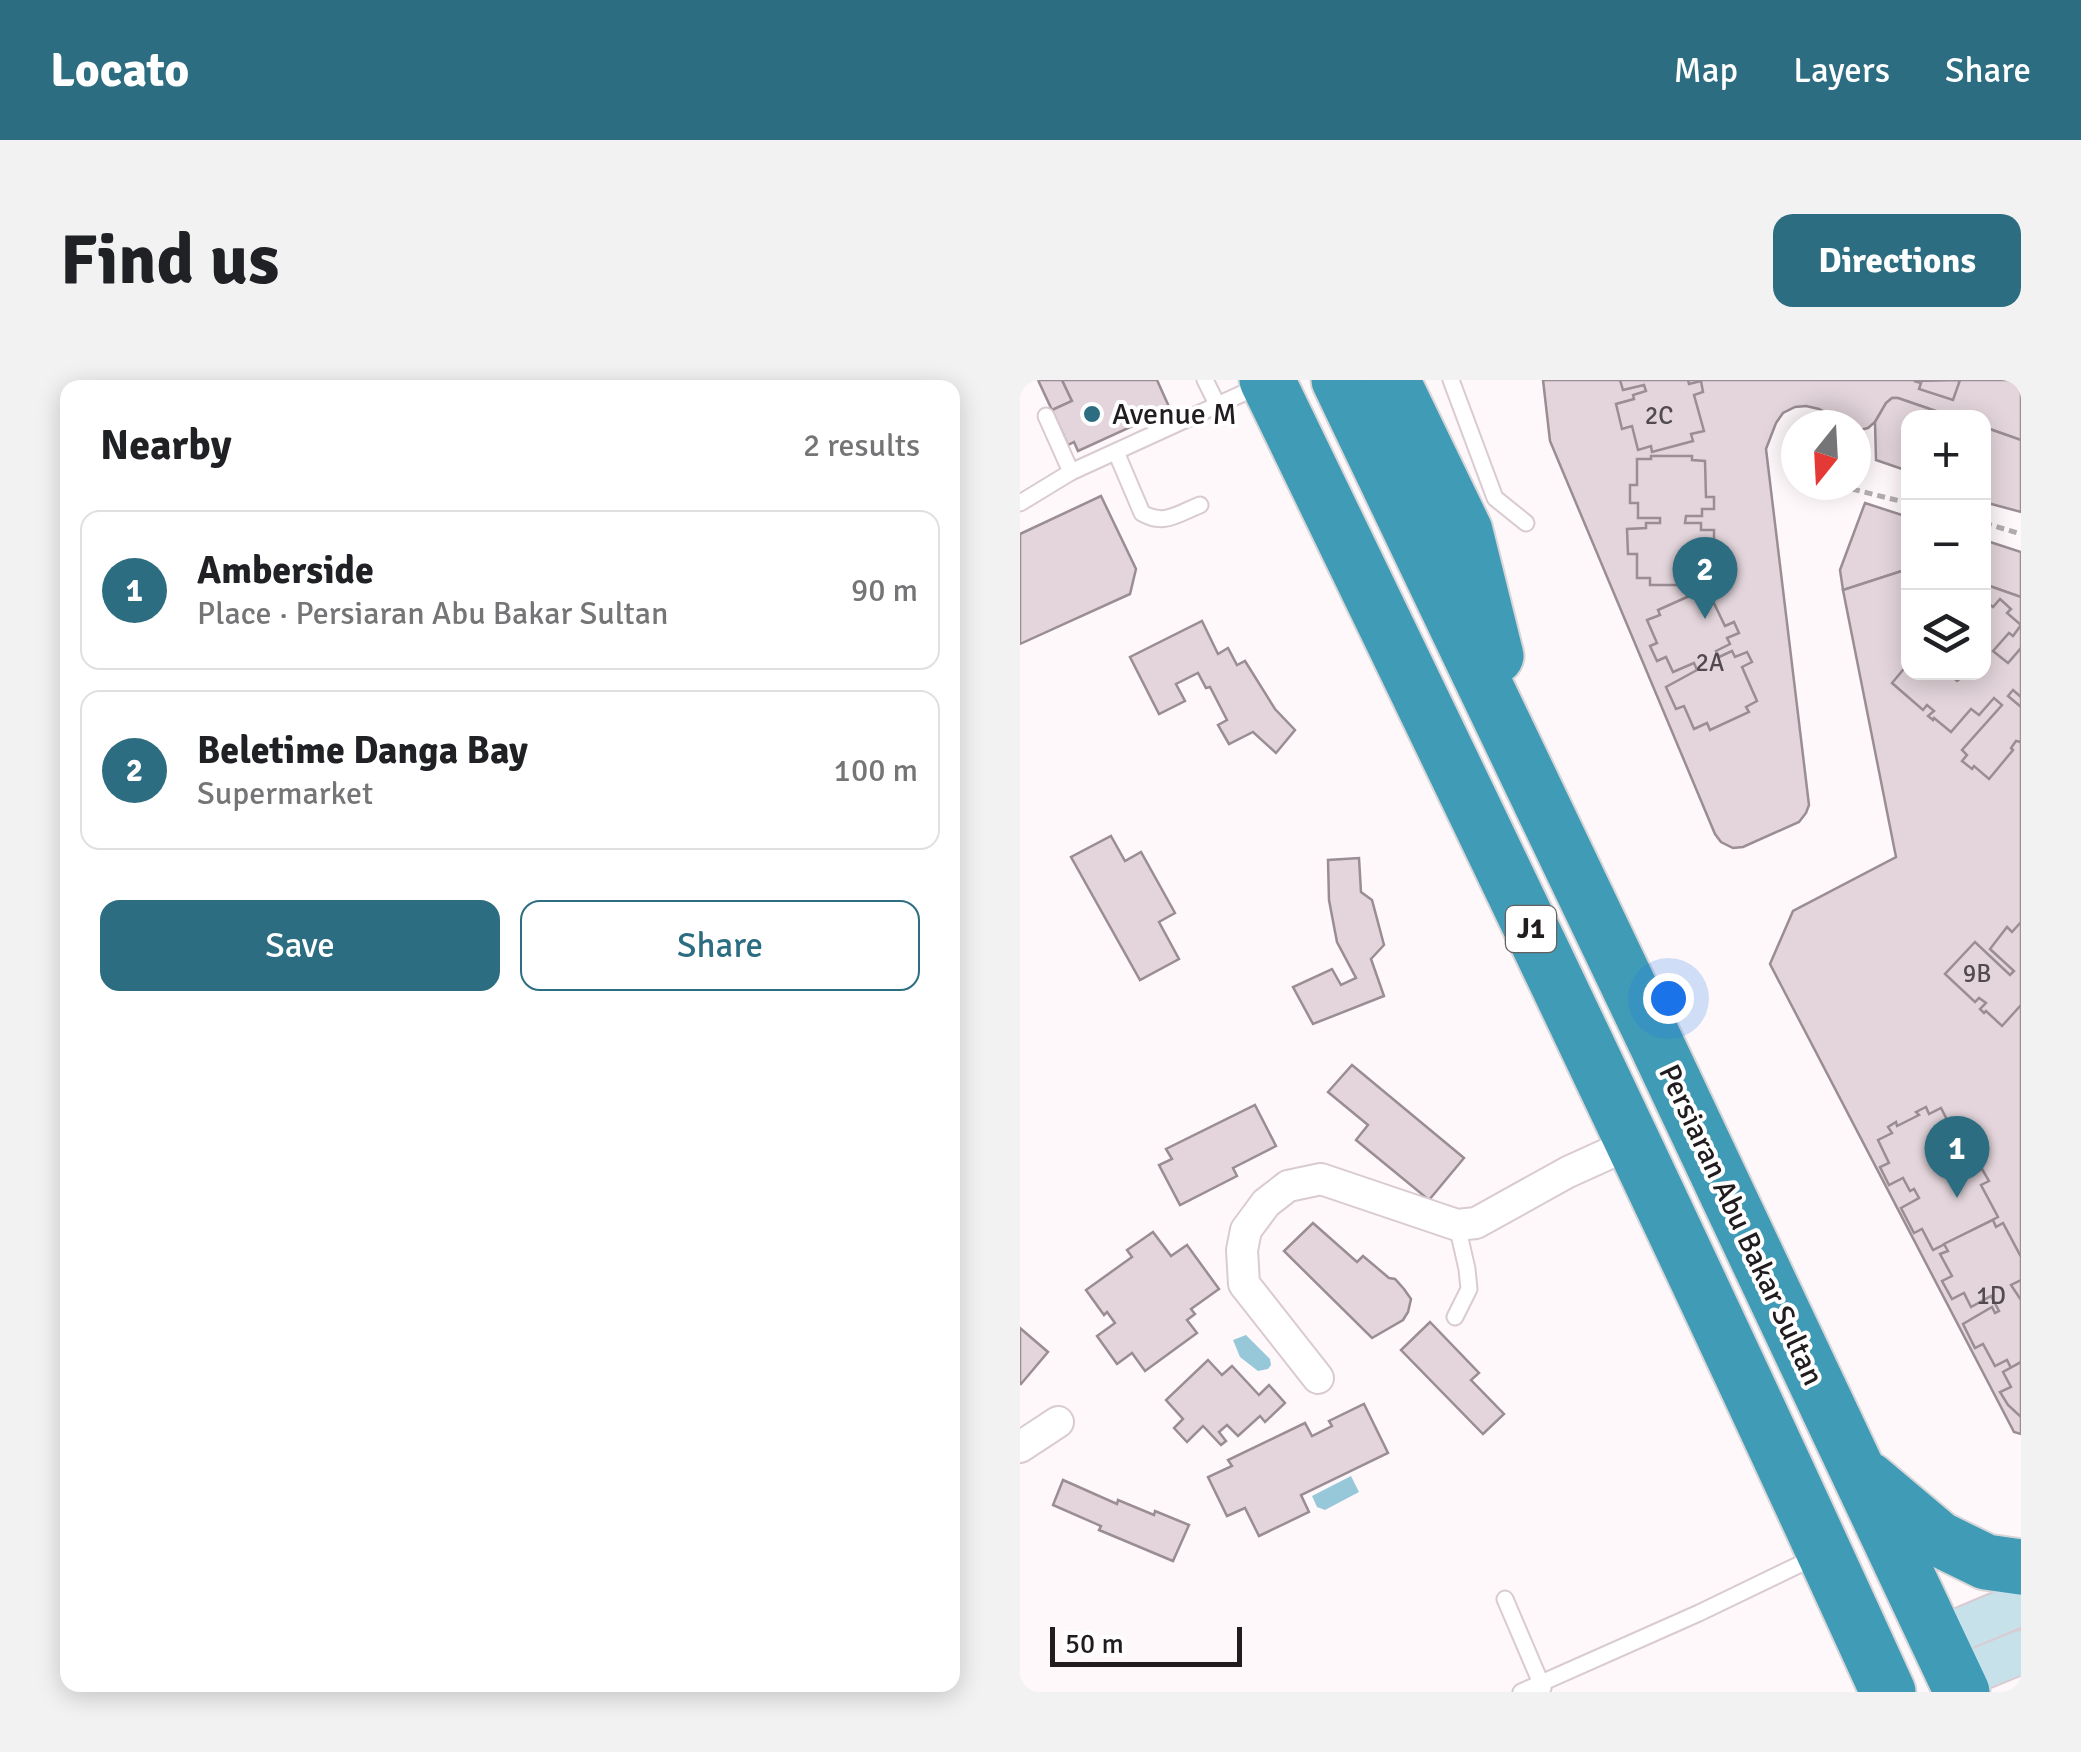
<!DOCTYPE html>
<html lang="en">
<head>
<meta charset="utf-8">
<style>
	body { margin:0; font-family:Signika,sans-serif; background:#f2f2f2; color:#202124 }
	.controls { position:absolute; right:30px; top:30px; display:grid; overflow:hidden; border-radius:20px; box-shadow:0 5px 25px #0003 }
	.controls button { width:90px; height:90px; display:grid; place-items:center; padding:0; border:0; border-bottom:2px solid #e0e0e0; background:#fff; color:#202124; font:50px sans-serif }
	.compass { position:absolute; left:761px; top:30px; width:90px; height:90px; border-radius:50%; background:#fff; box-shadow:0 5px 25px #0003; rotate:198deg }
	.scale { position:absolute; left:30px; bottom:25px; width:192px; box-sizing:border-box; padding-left:10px; border:5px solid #211c1f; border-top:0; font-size:28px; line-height:35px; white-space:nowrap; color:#211c1f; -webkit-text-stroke:8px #fff; paint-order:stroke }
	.you { position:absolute; left:648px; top:618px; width:35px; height:35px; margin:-25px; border:8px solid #fff; border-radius:50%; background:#1a73e8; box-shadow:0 0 0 15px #1a73e833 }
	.badge { display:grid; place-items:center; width:65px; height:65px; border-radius:50%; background:#2d6d81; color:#fff; font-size:32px; font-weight:700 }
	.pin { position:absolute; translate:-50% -82px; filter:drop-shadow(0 2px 5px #0008) }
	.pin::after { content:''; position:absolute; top:52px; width:35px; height:30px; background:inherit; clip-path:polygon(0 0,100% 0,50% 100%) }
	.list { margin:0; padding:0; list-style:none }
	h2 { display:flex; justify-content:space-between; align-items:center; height:130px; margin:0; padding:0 40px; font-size:42px }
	h2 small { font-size:32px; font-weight:400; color:#757577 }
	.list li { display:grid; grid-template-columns:65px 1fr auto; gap:30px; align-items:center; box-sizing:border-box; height:160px; margin:0 20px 20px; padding:0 20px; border:2px solid #e0e0e0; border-radius:20px }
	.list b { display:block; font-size:38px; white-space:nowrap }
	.list p { margin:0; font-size:32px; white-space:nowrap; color:#757577 }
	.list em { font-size:32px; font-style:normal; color:#757577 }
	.actions { display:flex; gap:20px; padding:30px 40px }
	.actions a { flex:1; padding:22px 0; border:2px solid #2d6d81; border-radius:20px; text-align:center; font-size:35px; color:#2d6d81 }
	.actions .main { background:#2d6d81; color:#fff }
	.icon { flex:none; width:55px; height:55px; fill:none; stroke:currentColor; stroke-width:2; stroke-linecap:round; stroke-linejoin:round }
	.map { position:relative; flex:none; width:1001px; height:1312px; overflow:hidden; border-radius:20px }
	header { display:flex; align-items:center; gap:60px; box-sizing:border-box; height:140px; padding:0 50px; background:#2d6d81; color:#fff }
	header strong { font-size:48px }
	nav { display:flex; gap:55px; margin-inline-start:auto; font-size:35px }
	.intro { display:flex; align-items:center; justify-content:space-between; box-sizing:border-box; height:240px; padding:0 60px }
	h1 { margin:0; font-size:70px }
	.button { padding:25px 45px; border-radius:20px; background:#2d6d81; color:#fff; font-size:35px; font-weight:700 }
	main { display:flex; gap:60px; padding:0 60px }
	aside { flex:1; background:#fff; border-radius:20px; box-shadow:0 5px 25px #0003 }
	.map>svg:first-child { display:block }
</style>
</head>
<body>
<header>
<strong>Locato</strong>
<nav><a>Map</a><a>Layers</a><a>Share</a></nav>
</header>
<div class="intro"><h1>Find us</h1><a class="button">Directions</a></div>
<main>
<aside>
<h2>Nearby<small>2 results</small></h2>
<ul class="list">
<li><span class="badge">1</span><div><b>Amberside</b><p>Place · Persiaran Abu Bakar Sultan</p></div><em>90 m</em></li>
<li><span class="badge">2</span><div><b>Beletime Danga Bay</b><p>Supermarket</p></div><em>100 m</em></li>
</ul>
<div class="actions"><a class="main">Save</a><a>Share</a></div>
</aside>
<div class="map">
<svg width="1001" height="1312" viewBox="0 0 1001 1312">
	<rect width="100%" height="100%" fill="#fef8fb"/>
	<g fill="#96c8d9">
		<polygon points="226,955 250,979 251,985 248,989 238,991 220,977 213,960"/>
		<polygon points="331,1096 339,1112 305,1130 297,1127 292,1116"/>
	</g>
	<g fill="#e3d5db" stroke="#9a8d93" stroke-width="2.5">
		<polygon points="18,0 42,0 52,21 32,30"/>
		<polygon points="42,0 137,0 150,29 58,71 54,62 48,65 32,30 52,21"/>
		<polygon points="523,0 1001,0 1001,60 964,47 964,38 936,38 878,18 872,18 866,23 855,42 848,48 840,50 836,48 836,45 830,45 799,29 786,26 775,27 763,33 756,43 746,69 789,425 786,433 779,442 723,467 713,468 701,462 695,454 530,61"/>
		<polygon points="600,0 668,0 669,4 681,1 683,12 674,15 684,51 671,54 673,61 632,72 631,66 618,70 612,46 602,49 596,24 614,19 613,15 626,11 624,5 603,10"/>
		<polygon points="940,0 933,20 899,9 901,3 894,1"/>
		<polygon points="872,18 878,18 936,38 888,38 888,91 856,80 855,42 866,23"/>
		<polygon points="964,47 1001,60 1001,132 964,122"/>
		<polygon points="631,76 672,76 672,80 685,81 686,117 694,117 694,129 682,129 682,136 666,136 665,143 681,143 681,150 694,150 694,161 685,161 685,198 671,198 671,205 630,205 630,198 617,198 617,174 608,174 607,149 626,148 626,143 640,143 640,138 618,138 618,123 610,123 610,105 617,105 617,79 631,79"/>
		<polygon points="81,116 116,189 110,214 0,264 0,154"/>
		<polygon points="845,123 888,137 888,189 823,210 820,190"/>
		<polygon points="964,160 1001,172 1001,217 964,204"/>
		<polygon points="888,189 888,292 964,292 964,204 1001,217 1001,1054 994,1052 750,584 773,531 876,477 823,210"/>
		<polygon points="676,213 678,218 689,213 705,246 714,242 719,253 707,258 710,264 696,271 699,277 712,271 715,277 727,272 732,282 722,287 737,321 726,327 729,332 690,350 687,343 674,349 664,326 656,329 646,307 677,290 674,283 653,292 646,277 637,281 630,266 637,263 627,240 640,235 638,230"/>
		<polygon points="980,219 991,229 987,233 1001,245 993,256 989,253 973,271 988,283 1001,268 1001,317 993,310 988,316 1001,327 1001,362 996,361 991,368 993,370 969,399 954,386 952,389 942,381 947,375 942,370 982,325 974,318 959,335 951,329 931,352 914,338 913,340 908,336 914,331 907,325 903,330 872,303 888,284 888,292 927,292 937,301 941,298 935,292 964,292 964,220 973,227"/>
		<polygon points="182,241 198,274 208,268 217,285 225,281 255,329 275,350 256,373 233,352 209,364 198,345 207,340 190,307 186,308 178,293 156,304 165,321 139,334 110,277"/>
		<polygon points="91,456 105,481 121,472 155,533 139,542 159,579 120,600 51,477"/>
		<polygon points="339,478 341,512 352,520 364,565 351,579 364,616 293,644 273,607 312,589 321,605 336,598 317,562 309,520 308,480"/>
		<polygon points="1001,542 1001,625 982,646 966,631 964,633 960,629 966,623 959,618 955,622 925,594 955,562 990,595 994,591 970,569 987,547 992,552"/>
		<polygon points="332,685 444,778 409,820 336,760 348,745 308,712"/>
		<polygon points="235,725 256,766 213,788 217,796 160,825 139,785 152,779 146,769"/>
		<polygon points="906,727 909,734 921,728 939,763 947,758 954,771 942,776 945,782 930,790 934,797 950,789 952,794 962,789 969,801 961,805 978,837 913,870 902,849 894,853 881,828 899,818 894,809 890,811 883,798 869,805 860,787 869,783 858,760 872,753 868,747 876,742 877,746 899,735 896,732"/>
		<polygon points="973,840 976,847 983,843 1001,877 1001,900 991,905 1001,920 1001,982 991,988 987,980 975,986 963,964 955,968 943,944 972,927 975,933 979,931 971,916 951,927 944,913 932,919 922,901 932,896 920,874 928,871 924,864"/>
		<polygon points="293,843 337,882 343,876 369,898 375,899 384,909 391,919 388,932 383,940 352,958 264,871"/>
		<polygon points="133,852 151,876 167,865 199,909 171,929 175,934 167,940 177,953 125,991 112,973 97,984 77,956 95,943 87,932 84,935 66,910 112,877 107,870"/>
		<polygon points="410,942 459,993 451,1000 484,1034 463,1054 381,970"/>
		<polygon points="0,948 28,972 1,1004 0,1003"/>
		<polygon points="188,980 202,995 212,986 239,1015 249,1005 265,1023 245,1042 240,1036 218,1056 207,1045 199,1052 206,1061 201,1065 183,1046 167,1062 154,1048 163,1039 146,1020"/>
		<polygon points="1001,982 1001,1037 988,1025 980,1012 991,1007 983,992"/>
		<polygon points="344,1024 368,1073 281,1115 289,1132 239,1156 225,1128 207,1136 188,1097 212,1086 208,1080 285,1043 292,1056 312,1046 309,1041"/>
		<polygon points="43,1100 97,1124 98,1120 134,1135 135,1131 169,1145 153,1181 79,1150 81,1146 33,1125"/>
	</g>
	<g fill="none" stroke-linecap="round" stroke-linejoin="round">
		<g stroke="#d9cbd1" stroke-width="19">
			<g id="lane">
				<polyline points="185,0 197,24"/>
				<polyline points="431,0 475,118 506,143"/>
				<polyline points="26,36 51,92"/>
				<path d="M96 72 122 133C144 146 157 134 180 125"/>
				<polyline points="0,123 51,92 239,6"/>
				<polyline points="435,937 449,909 447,889 437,845"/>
				<polyline points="485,1219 523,1308"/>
				<polyline points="501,1312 679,1233 797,1176"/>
			</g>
		</g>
		<g stroke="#d9cbd1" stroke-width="34">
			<g id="street">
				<polyline points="298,998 224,904 222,870 226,850 246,823 268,806 301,799 437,845 456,843 548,792 612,763"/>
				<polyline points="0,1067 38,1042"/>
			</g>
		</g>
		<g stroke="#d9cbd1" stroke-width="46">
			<g id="secondary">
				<polyline points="916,1260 1001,1224"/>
				<polyline points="935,1299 1001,1272"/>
			</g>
		</g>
		<g stroke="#d7d6d7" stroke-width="59">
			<g id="highway">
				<path d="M247 0C458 435 668 872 868 1312"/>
				<polyline points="319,0 635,661 942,1312"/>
				<polyline points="372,0 445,151 476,276"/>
				<polyline points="849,1100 919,1159 966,1182 1001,1187"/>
			</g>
		</g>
		<g stroke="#b2acaf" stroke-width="5" stroke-dasharray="8 5" stroke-linecap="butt">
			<polyline points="832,109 888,123"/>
			<polyline points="964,143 1001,154"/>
		</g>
		<use href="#lane" stroke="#fff" stroke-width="15"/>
		<use href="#street" stroke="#fff" stroke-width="30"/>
		<use href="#secondary" stroke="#c6e1e9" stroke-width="42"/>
		<use href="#highway" stroke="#409bb7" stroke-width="55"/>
	</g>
	<circle fill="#2d6d81" stroke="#fff" stroke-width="4" cx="72" cy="34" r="10"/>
	<g text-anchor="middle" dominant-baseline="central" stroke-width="8" stroke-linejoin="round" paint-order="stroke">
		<g font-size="25" fill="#524a4e">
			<text x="639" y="35">2C</text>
			<text x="690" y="282">2A</text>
			<text x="957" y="593">9B</text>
			<text x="971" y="915">1D</text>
		</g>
		<rect fill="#fff" stroke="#646062" stroke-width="2.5" x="486" y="526" width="50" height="46" rx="8"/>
		<g font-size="28" font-weight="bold" fill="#211c1f">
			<text x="511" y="549">J1</text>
		</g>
		<g font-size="30" fill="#211c1f" stroke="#fff" text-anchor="start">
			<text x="92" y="34">Avenue M</text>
		</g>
		<g font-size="30" fill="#211c1f" stroke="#fff">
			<text transform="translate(721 845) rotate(65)">Persiaran Abu Bakar Sultan</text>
		</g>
	</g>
</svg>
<div class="controls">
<button>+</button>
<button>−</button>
<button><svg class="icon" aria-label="layers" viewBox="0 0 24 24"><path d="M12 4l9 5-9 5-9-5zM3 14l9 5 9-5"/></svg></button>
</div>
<svg class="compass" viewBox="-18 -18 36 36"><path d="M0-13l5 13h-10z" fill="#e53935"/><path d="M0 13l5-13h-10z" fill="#757577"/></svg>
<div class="scale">50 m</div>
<div class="you"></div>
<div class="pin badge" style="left:937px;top:818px">1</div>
<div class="pin badge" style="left:685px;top:239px">2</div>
</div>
</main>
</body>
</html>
